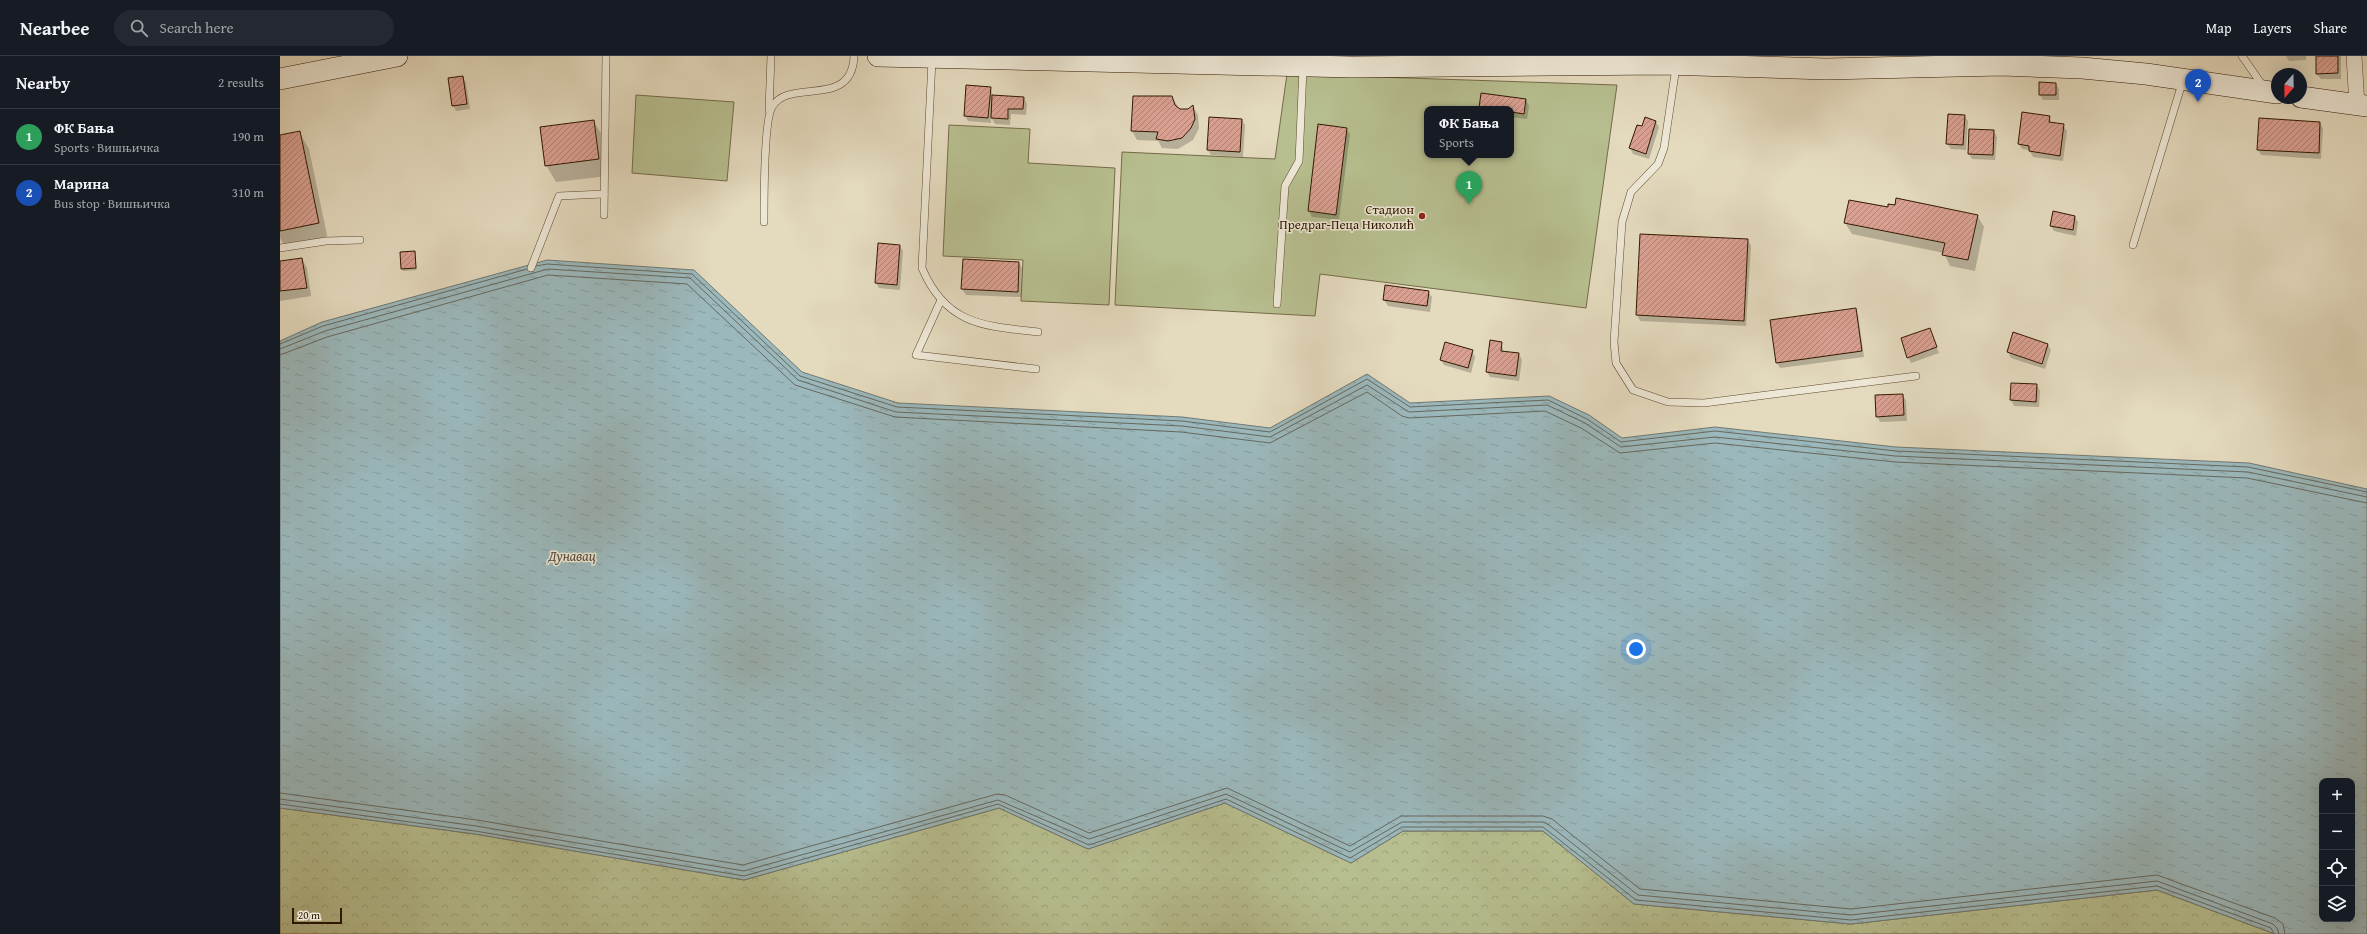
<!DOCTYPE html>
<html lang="en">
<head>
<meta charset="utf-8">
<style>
	body { margin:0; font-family:"Gentium Book Plus",serif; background:#242831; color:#f1f3f6 }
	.controls { position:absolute; right:12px; bottom:12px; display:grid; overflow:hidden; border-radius:8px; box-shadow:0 4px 16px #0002 }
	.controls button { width:36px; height:36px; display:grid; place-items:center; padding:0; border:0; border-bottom:1px solid #363941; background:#171b24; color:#f1f3f6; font:20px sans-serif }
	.compass { position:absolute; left:1991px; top:12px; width:36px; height:36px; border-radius:50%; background:#171b24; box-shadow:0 4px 16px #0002; rotate:200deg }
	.scale { position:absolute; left:12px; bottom:10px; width:50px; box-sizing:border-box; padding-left:4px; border:2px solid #311800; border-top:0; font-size:11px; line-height:14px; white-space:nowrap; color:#311800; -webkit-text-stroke:3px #ede7d5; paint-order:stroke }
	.you { position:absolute; left:1356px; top:593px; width:14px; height:14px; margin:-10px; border:3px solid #fff; border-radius:50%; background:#1a73e8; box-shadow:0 0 0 6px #1a73e833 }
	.badge { display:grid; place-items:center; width:26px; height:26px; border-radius:50%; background:#1a73e8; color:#fff; font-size:13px; font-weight:700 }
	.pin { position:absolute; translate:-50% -33px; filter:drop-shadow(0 1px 2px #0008) }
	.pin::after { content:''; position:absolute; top:21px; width:14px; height:12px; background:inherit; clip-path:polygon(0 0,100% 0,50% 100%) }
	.popup { position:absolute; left:1144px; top:50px; width:90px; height:52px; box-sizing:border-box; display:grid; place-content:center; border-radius:8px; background:#171b24; filter:drop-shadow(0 1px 3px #0005); font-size:13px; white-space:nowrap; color:#9ea1a6 }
	.popup b { font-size:15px; color:#f1f3f6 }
	.popup::after { content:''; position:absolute; left:50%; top:100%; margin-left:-8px; border:8px solid transparent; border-top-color:#171b24 }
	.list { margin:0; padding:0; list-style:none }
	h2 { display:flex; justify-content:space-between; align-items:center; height:52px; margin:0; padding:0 16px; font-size:17px }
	h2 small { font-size:13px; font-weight:400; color:#9ea1a6 }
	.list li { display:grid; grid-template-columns:26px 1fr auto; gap:12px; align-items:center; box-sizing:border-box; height:56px; padding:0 16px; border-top:1px solid #363941 }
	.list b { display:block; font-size:15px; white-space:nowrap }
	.list p { margin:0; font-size:13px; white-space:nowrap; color:#9ea1a6 }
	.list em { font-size:13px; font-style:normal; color:#9ea1a6 }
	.icon { flex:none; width:22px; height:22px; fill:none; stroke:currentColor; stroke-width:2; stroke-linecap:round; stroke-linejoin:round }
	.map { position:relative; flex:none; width:2087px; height:878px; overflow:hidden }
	header { display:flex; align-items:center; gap:24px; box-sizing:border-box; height:56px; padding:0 20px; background:#171b24; border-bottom:1px solid #363941 }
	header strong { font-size:19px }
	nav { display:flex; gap:22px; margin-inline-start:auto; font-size:14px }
	.search { width:280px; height:36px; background:#242831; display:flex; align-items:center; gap:10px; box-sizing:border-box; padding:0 14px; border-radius:22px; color:#9ea1a6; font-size:15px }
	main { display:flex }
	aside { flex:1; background:#171b24 }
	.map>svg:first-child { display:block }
</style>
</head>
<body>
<header>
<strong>Nearbee</strong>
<div class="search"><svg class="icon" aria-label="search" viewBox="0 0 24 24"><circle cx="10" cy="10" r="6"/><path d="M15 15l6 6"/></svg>Search here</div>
<nav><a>Map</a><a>Layers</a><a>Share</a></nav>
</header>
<main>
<aside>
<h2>Nearby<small>2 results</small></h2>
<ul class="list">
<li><span class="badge" style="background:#2e9e5b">1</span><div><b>ФК Бања</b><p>Sports · Вишњичка</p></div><em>190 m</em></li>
<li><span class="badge" style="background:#1a4fb4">2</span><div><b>Марина</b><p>Bus stop · Вишњичка</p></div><em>310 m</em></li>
</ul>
</aside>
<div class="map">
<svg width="2087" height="878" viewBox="0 0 2087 878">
	<defs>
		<pattern id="forest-crowns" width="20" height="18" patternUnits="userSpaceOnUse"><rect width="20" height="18" fill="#b7be8f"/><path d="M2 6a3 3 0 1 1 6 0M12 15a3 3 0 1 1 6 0" fill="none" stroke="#9ea37a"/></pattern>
		<pattern id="water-ripples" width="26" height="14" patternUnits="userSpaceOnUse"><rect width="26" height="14" fill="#9bb8bc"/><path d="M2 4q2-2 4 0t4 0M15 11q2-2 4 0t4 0" fill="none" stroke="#869da0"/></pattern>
		<pattern id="building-hatch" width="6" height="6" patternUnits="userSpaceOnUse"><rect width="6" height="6" fill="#d9a091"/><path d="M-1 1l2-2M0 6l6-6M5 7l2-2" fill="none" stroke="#b18174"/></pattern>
	</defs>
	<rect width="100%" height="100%" fill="#e4dabe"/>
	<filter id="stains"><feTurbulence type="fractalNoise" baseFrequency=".005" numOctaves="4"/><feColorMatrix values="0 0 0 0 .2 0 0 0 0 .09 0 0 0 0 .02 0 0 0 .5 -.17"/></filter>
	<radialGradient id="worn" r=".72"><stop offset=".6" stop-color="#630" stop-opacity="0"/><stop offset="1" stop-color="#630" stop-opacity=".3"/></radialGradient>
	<g fill="#b7be8f" stroke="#746b48" fill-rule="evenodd">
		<path d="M1007 18 1337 29 1306 252 1040 218 1035 260 835 249 842 96 995 103ZM1147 53H1231V99H1147Z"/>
		<polygon points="356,39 454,46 447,125 352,117"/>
		<polygon points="669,69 750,73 748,107 835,112 829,249 741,245 743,204 663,200"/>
	</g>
	<polygon fill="url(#forest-crowns)" stroke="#746b48" points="945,747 1071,807 1123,775 1263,775 1354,848 1571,868 1877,834 1995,878 0,878 0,752 195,778 464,824 719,752 808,793"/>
	<path fill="url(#water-ripples)" stroke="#717871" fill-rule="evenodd" d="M267 204 414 214 522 316 618 347 902 361 990 372 1087 318 1130 347 1269 340 1309 359 1342 382 1435 371 1616 391 1969 407 2087 433V878H1995L1877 834 1571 868 1354 848 1263 775H1123L1071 807 945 747 808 793 719 752 464 824 195 778 0 752V285L42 266ZM2042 725H2072V863H2042Z"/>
	<g fill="#0003">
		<polygon points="2006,0 2026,0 2026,4 2009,5"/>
		<polygon points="2037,0 2061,0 2061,23 2041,23 2037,18"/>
		<polygon points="183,21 186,27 190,53 176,55 173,49"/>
		<polygon points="1776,28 1779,33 1779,44 1763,44 1760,39"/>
		<polygon points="710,32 713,40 744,42 747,48 746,59 731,58 730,69 715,68 711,61 711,67 688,65 685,59"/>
		<polygon points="892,41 900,54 908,54 913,50 918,59 919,72 913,84 898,93 882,92 878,85 857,84 852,75"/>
		<polygon points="1246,44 1249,50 1247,63 1231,61 1231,53 1200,52"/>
		<polygon points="1684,60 1688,65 1686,94 1671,93 1667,87"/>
		<polygon points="1769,61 1772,67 1783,69 1787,75 1783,105 1753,101 1749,94 1742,93 1739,88"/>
		<polygon points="962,64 965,69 963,101 931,99 928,94"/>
		<polygon points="314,66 324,82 328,120 276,126 266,109"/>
		<polygon points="1376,66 1379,71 1369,103 1353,98 1350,92 1362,72"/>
		<polygon points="2040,67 2043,73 2041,103 1981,99 1978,93"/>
		<polygon points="1039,69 1066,73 1070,78 1059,164 1032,161 1029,155"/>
		<polygon points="1714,75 1717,81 1715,104 1692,103 1689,98"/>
		<polygon points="19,76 29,93 48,184 6,192 0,182 0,80"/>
		<polygon points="1608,153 1697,159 1704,171 1695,215 1670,210 1664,197 1572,178 1565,167"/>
		<polygon points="1795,161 1798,166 1796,180 1774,175 1771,170"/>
		<polygon points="1468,184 1471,190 1466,270 1360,265 1357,259"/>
		<polygon points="620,190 623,195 620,234 599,232 596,227"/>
		<polygon points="134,196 137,214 123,215 122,212"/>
		<polygon points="22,203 27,212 31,240 0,245 0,206"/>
		<polygon points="739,207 742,212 741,241 686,239 682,233"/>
		<polygon points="1148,236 1152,241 1150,256 1108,250 1104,244"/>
		<polygon points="1575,253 1578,259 1584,301 1500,312 1497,307"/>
		<polygon points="1649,273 1659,297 1631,307 1628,301"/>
		<polygon points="1221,287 1224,296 1239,298 1242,304 1239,325 1210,321 1207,316"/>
		<polygon points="1768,289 1771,294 1765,313 1731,302 1728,296"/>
		<polygon points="1192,295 1195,301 1191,317 1164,309 1161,304"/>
		<polygon points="1732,328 1757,329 1760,335 1759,351 1734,350 1731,344"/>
		<polygon points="1622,339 1626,344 1627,365 1600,366 1597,360"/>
	</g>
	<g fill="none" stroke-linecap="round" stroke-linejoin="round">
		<g stroke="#66685e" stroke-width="1">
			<polyline points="256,210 267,208 412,218 520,320 617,351 902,365 990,376 1087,323 1130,351 1268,344 1307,363 1341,386 1435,375 1616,395 1968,411 2087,436"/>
			<polyline points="0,288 43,270 247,213"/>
			<polyline points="0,293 45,275 268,213 410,222 518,324 616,356 902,370 990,381 1087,329 1129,356 1267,349 1305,367 1341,391 1435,381 1615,400 1968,416 2087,441"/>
			<polyline points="0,299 47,281 268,219 407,228 515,329 615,361 901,376 990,387 1087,336 1122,360 1129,362 1265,355 1301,372 1340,397 1435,387 1615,406 1967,422 2087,447"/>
			<polyline points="0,737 197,764 463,809 717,738 725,739 809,777 947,732 1070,790 1121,760 1263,760 1272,763 1360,833 1571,853 1877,819 1995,862 2003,868 2005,878"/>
			<polyline points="0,743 196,770 464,815 718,744 809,783 946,738 1070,796 1122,766 1263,766 1269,769 1358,839 1571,859 1877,825 1993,868 1997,872 1999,878"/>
			<polyline points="0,748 195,775 464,820 718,748 809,789 946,743 1070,802 1122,771 1263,771 1356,844 1571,864 1877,830 1991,872 1994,878"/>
		</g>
	</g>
	<g fill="url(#building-hatch)" stroke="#311800">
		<polygon points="2036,0 2058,0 2058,17 2036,18"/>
		<polygon points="183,20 187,48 172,50 168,22"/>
		<polygon points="1759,26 1776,27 1776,39 1759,39"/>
		<polygon points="686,29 711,31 708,62 684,60"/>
		<polygon points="1201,37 1246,43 1244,58 1231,56 1231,53 1199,52"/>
		<polygon points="712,39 744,41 743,53 728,53 728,63 711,62"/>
		<polygon points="853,40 892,40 895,49 900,53 908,53 913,49 915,63 911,72 902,82 888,85 876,83 878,76 851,75"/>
		<polygon points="1742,56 1770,60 1769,66 1784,68 1780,100 1749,95 1749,90 1738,88"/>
		<polygon points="1668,58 1685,59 1683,89 1666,88"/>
		<polygon points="929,61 962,63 960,96 927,94"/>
		<polygon points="1365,61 1376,65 1366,98 1349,92 1357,69 1362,70"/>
		<polygon points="1979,62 2040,66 2039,97 1977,94"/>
		<polygon points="314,64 319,103 265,110 260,71"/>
		<polygon points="1038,68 1067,72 1056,159 1028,155"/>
		<polygon points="1689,73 1714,74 1713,99 1688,98"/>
		<polygon points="20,75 39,167 0,175 0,79"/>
		<polygon points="1616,142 1698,159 1688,204 1662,199 1665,187 1564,167 1569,144 1608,151 1608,148 1615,149"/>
		<polygon points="1773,155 1795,160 1793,174 1770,170"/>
		<polygon points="1360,178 1468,183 1464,265 1356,259"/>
		<polygon points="598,187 620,189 617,229 595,227"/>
		<polygon points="135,195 136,212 121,213 120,196"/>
		<polygon points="22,202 27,232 0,235 0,205"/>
		<polygon points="683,203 739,206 738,236 681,233"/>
		<polygon points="1105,229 1149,235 1147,250 1103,244"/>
		<polygon points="1576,252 1582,295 1496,307 1490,264"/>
		<polygon points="1650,272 1657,291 1627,302 1621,282"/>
		<polygon points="1733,276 1768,288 1762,308 1727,296"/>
		<polygon points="1210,284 1222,286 1221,295 1239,297 1236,320 1206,316"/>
		<polygon points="1165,286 1193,294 1188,312 1160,304"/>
		<polygon points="1731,327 1757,328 1756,346 1730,344"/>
		<polygon points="1623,338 1624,359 1596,361 1595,339"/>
	</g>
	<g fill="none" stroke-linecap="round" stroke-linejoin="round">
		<g stroke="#5e4830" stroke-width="8">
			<g id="lane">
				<polyline points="1962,0 1983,30"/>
				<path d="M652 4 642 212C666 269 704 270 758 276"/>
				<polyline points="1396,11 1384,92 1378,108 1351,136 1342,166 1334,286 1336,307 1353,334 1388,346 1424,347 1636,320"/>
				<polyline points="489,54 491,0"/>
				<polyline points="324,159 326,0"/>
				<path d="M484 166C484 145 484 65 492 51 509 21 572 54 574 0"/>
				<polyline points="1853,189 1903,24"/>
				<polyline points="0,192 46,185 80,184"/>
				<polyline points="251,212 279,140 324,138"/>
				<polyline points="661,244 636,299 756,313"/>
				<polyline points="997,248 1005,130 1019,105 1023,12"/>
			</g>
		</g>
		<g stroke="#5e4830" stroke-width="16">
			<polyline id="street" points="2074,0 2077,49"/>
		</g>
		<g stroke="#311800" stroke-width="22">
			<g id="secondary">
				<polyline points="598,0 1072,11 1383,8 1546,13 1722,9 1802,12 1866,18 1997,37"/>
				<polyline points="0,23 117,0"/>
				<polyline points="2021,41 2087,50"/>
			</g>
		</g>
		<use href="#lane" stroke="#ede7d5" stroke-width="7"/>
		<use href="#street" stroke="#ede7d5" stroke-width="15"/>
		<use href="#secondary" stroke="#ede7d5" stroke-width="21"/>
	</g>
	<circle fill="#8f2418" stroke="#ede7d5" stroke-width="1.5" cx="1142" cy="160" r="4"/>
	<g text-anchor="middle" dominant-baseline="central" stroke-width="3" stroke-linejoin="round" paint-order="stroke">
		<g font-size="13" fill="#311800" stroke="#ede7d5" text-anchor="end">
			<text x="1134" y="153">Стадион<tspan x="1134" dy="15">Предраг-Пеца Николић</tspan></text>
		</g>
		<g font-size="14" font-style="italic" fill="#514838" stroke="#ede7d5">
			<text x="292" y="500">Дунавац</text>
		</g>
	</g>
	<rect width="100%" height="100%" filter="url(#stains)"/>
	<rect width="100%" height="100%" fill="url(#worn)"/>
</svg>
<div class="controls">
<button>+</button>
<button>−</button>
<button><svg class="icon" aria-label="locate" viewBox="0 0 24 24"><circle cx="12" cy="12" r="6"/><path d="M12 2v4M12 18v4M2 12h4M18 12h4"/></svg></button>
<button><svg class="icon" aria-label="layers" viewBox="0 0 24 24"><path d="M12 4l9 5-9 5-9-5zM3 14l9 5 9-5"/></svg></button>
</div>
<svg class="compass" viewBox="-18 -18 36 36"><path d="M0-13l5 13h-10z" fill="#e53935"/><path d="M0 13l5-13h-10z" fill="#9ea1a6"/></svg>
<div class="scale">20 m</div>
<div class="you"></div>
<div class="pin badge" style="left:1189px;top:148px;background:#2e9e5b">1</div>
<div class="popup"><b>ФК Бања</b>Sports</div>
<div class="pin badge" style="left:1918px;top:46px;background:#1a4fb4">2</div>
</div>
</main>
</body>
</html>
